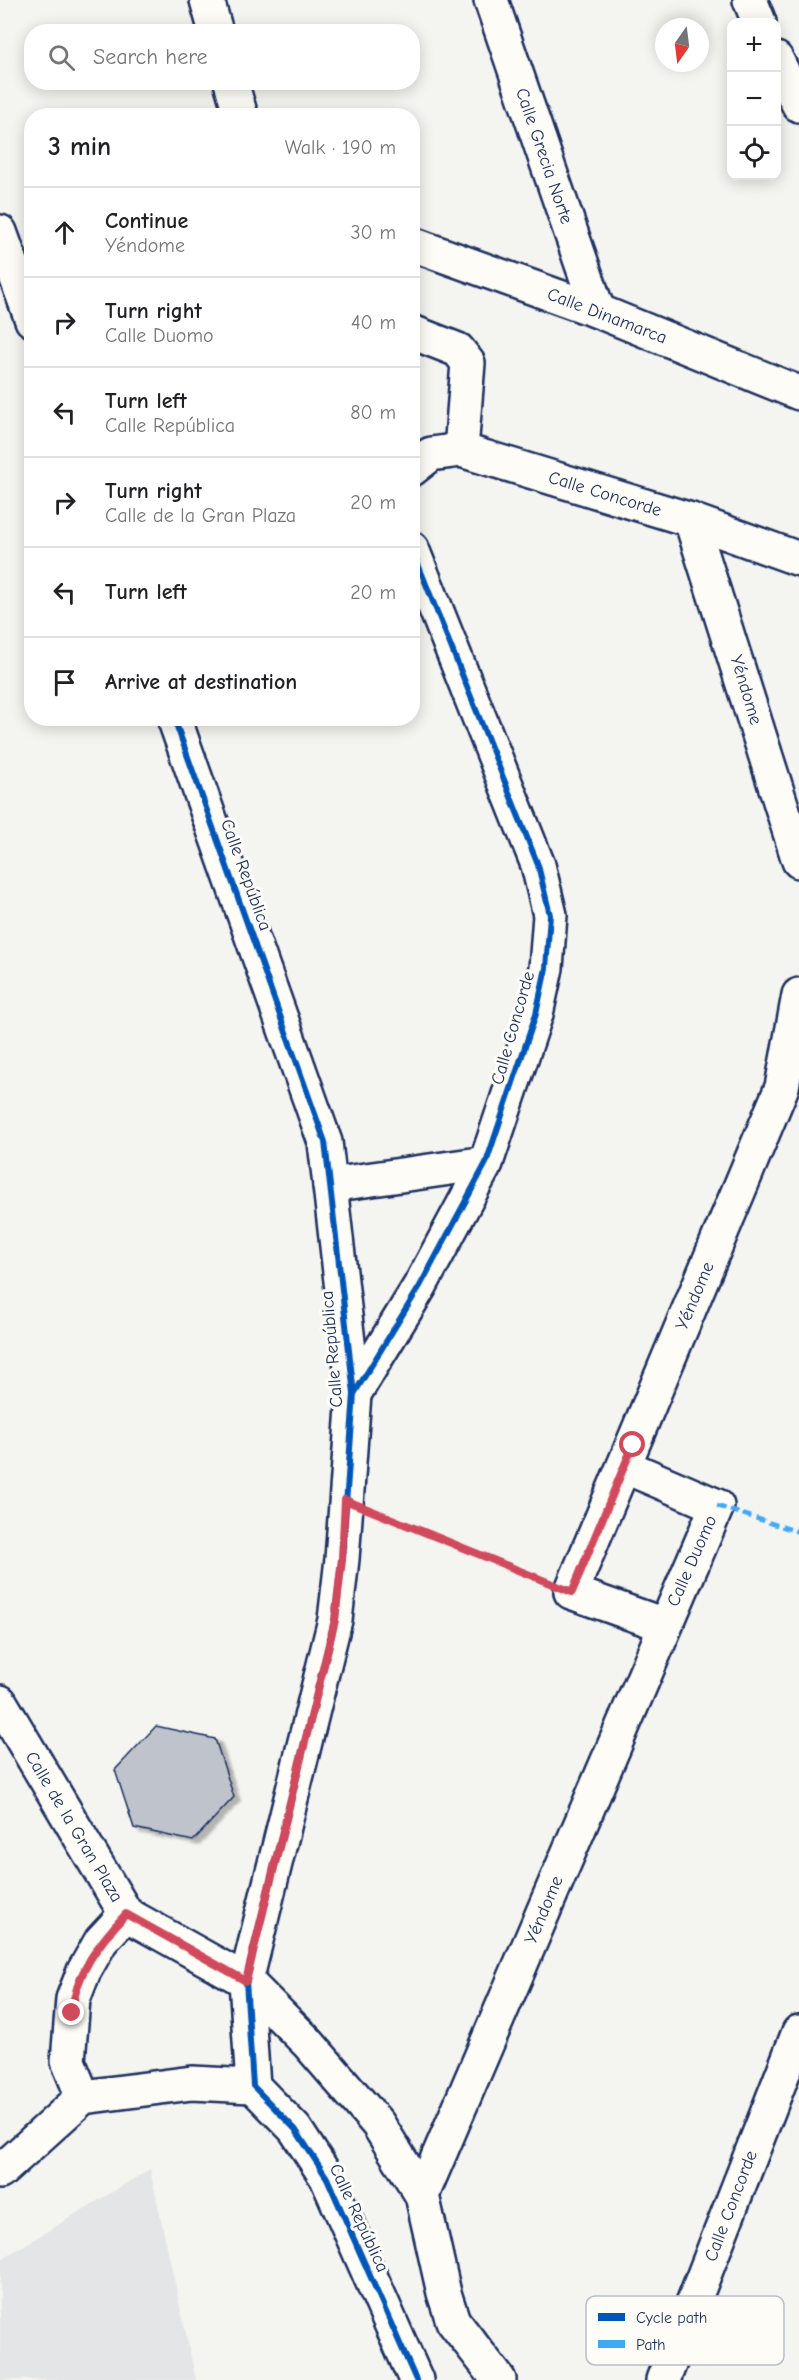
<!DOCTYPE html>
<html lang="en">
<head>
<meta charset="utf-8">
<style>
	body { margin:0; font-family:"Comic Neue",sans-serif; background:#f2f2f2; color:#202124 }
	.controls { position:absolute; right:18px; top:18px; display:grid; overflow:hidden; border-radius:12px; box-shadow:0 3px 15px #0003 }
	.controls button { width:54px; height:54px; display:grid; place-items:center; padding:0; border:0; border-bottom:2px solid #e0e0e0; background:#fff; color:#202124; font:30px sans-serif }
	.compass { position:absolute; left:655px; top:18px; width:54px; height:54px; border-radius:50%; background:#fff; box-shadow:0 3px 15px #0003; rotate:194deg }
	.stop { position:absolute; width:18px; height:18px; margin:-14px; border:4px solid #d1495b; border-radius:50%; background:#fff }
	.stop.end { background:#d1495b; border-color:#fff; box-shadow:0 2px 6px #0008 }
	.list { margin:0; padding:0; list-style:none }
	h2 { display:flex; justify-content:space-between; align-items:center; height:78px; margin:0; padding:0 24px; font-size:26px }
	h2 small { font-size:20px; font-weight:400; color:#757577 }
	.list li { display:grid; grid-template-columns:39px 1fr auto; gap:18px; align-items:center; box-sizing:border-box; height:90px; padding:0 24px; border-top:2px solid #e0e0e0 }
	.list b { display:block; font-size:22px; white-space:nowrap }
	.list p { margin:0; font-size:20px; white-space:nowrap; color:#757577 }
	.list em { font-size:20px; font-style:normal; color:#757577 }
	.icon { flex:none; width:33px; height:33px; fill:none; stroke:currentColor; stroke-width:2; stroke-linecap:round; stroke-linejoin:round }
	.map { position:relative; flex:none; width:799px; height:2380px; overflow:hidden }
	.search { position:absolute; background:#fff; box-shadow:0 3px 15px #0003; left:24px; top:24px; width:396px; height:66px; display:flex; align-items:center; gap:15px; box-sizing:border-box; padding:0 21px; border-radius:24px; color:#757577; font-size:22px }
	.panel { position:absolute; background:#fff; box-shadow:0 3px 15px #0003; left:24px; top:108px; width:396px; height:618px; border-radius:24px }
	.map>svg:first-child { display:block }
</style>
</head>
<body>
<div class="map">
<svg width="799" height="2380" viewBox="0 0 799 2380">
	<defs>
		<filter id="shadow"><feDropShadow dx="6" dy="4" stdDeviation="1.5" flood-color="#0004"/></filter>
	</defs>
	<rect width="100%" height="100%" fill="#f4f4f1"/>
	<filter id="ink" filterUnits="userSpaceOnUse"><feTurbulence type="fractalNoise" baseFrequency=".0167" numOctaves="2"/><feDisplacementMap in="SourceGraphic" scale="12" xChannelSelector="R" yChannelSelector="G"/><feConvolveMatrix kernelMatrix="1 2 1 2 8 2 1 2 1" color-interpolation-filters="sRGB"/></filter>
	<g filter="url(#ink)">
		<polygon fill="#e4e5e6" points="150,2169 196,2380 0,2380 0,2260"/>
		<polygon fill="#bfc3cc" stroke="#1b2f5e" stroke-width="1.5" filter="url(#shadow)" points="156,1726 215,1739 234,1797 193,1841 134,1828 115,1770"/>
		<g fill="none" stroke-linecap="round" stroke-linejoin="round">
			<g stroke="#1b2f5e" stroke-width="38">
				<g id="minor">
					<polyline points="207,0 216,32"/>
					<polyline points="491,0 598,311"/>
					<polyline points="750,0 759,22"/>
					<polyline points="776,59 799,105"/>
					<polyline points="231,82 241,116"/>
					<polyline points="0,232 32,320"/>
					<polyline points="412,244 598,311 799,393"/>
					<polyline points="412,332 458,350 468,363 461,450"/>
					<polyline points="412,469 431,454 461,450 691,520 799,559"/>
					<polyline points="691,520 799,861"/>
					<polyline points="174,718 325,1142 354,1394 342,1559 335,1620 246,1981 253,2086 295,2129 327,2178 416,2380"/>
					<polyline points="330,1185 486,1163"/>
					<polyline points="354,1394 420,1286 486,1163 536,1014 546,968 550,915 538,865 412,549"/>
					<polyline points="664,1625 571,1592 782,1087 799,995"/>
					<polyline points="0,1702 126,1914 246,1981 308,2043 378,2124 422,2195 444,2293 453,2321 499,2380"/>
					<polyline points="83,2097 68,2061 73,1999 84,1971 101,1941 126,1914"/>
					<polyline points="0,2172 83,2097 192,2083 253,2086"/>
					<polyline points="422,2195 717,1506 624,1466"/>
					<polyline points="663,2380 799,2032"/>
				</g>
			</g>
			<polyline stroke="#1b2f5e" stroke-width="4" stroke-dasharray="1.5 4.5" stroke-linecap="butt" points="382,1515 536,1577"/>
			<use href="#minor" stroke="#fdfcf7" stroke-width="33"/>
			<polyline stroke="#3fa9f5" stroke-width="4.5" stroke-dasharray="9 4.5" stroke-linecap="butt" points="717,1506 799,1532"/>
			<g stroke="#fdfcf7" stroke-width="10">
				<g id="cycleway">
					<polyline points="174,718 325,1142 354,1394 342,1559 335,1620 246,1981 253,2086 295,2129 327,2178 416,2380"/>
					<polyline points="354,1394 420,1286 486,1163 536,1014 546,968 550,915 538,865 412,549"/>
				</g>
			</g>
			<use href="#cycleway" stroke="#0057b8" stroke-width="6"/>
		</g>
	</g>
	<g fill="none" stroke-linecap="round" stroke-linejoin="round" filter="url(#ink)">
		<path stroke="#d1495b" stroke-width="8" d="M72 2013C75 1973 100 1942 126 1914L246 1981 335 1620 342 1559 345 1500 572 1592 633 1445"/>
	</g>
	<g text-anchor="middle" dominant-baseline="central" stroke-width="6" stroke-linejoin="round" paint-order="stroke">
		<g font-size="18" fill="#1b2f5e" stroke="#fdfcf7">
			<text transform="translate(544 156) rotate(71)">Calle Grecia Norte</text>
			<text transform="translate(607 316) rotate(21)">Calle Dinamarca</text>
			<text transform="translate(605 494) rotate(17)">Calle Concorde</text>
			<text transform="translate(746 690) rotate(73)">Yéndome</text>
			<text transform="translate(246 875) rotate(70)">Calle República</text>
			<text transform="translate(513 1028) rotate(-74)">Calle Concorde</text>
			<text transform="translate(695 1296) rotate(-67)">Yéndome</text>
			<text transform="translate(332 1349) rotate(-95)">Calle República</text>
			<text transform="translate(692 1561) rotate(-66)">Calle Duomo</text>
			<text transform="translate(74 1827) rotate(59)">Calle de la Gran Plaza</text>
			<text transform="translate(544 1910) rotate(-67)">Yéndome</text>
			<text transform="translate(731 2206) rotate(-69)">Calle Concorde</text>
			<text transform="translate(359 2218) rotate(65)">Calle República</text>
		</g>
	</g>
	<rect x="586" y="2296" width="198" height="69" rx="9" fill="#fdfcf7" stroke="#b9bec9" stroke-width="1.5"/>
	<rect x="598" y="2313" width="27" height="8" fill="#0057b8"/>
	<rect x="598" y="2340" width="27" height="8" fill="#3fa9f5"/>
	<g font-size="16" fill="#1b2f5e">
		<text x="636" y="2323">Cycle path</text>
		<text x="636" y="2350">Path</text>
	</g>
</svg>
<div class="controls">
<button>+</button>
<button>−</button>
<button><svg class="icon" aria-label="locate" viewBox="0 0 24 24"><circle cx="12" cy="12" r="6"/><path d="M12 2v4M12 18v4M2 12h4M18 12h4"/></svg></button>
</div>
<svg class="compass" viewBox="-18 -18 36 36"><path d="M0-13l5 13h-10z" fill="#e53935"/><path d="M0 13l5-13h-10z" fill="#757577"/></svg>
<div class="stop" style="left:633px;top:1445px"></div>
<div class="stop end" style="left:72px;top:2013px"></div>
<div class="search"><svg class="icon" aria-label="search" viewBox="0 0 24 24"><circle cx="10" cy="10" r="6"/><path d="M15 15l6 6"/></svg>Search here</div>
<section class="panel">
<h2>3 min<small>Walk · 190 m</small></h2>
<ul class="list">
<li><svg class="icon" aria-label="ahead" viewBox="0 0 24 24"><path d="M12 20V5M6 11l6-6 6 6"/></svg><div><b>Continue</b><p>Yéndome</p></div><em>30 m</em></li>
<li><svg class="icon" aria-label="right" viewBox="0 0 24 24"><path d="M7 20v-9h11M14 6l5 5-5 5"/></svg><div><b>Turn right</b><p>Calle Duomo</p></div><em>40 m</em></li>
<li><svg class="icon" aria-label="left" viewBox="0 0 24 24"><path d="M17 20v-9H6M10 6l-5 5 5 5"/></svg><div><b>Turn left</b><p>Calle República</p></div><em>80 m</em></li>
<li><svg class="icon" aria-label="right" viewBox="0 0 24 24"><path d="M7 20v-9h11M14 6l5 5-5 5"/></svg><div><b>Turn right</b><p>Calle de la Gran Plaza</p></div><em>20 m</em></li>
<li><svg class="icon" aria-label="left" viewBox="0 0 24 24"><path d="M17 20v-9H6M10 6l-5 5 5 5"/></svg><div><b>Turn left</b></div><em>20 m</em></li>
<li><svg class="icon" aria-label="arrive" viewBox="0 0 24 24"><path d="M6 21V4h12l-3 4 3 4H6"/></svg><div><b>Arrive at destination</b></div></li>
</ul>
</section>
</div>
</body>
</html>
